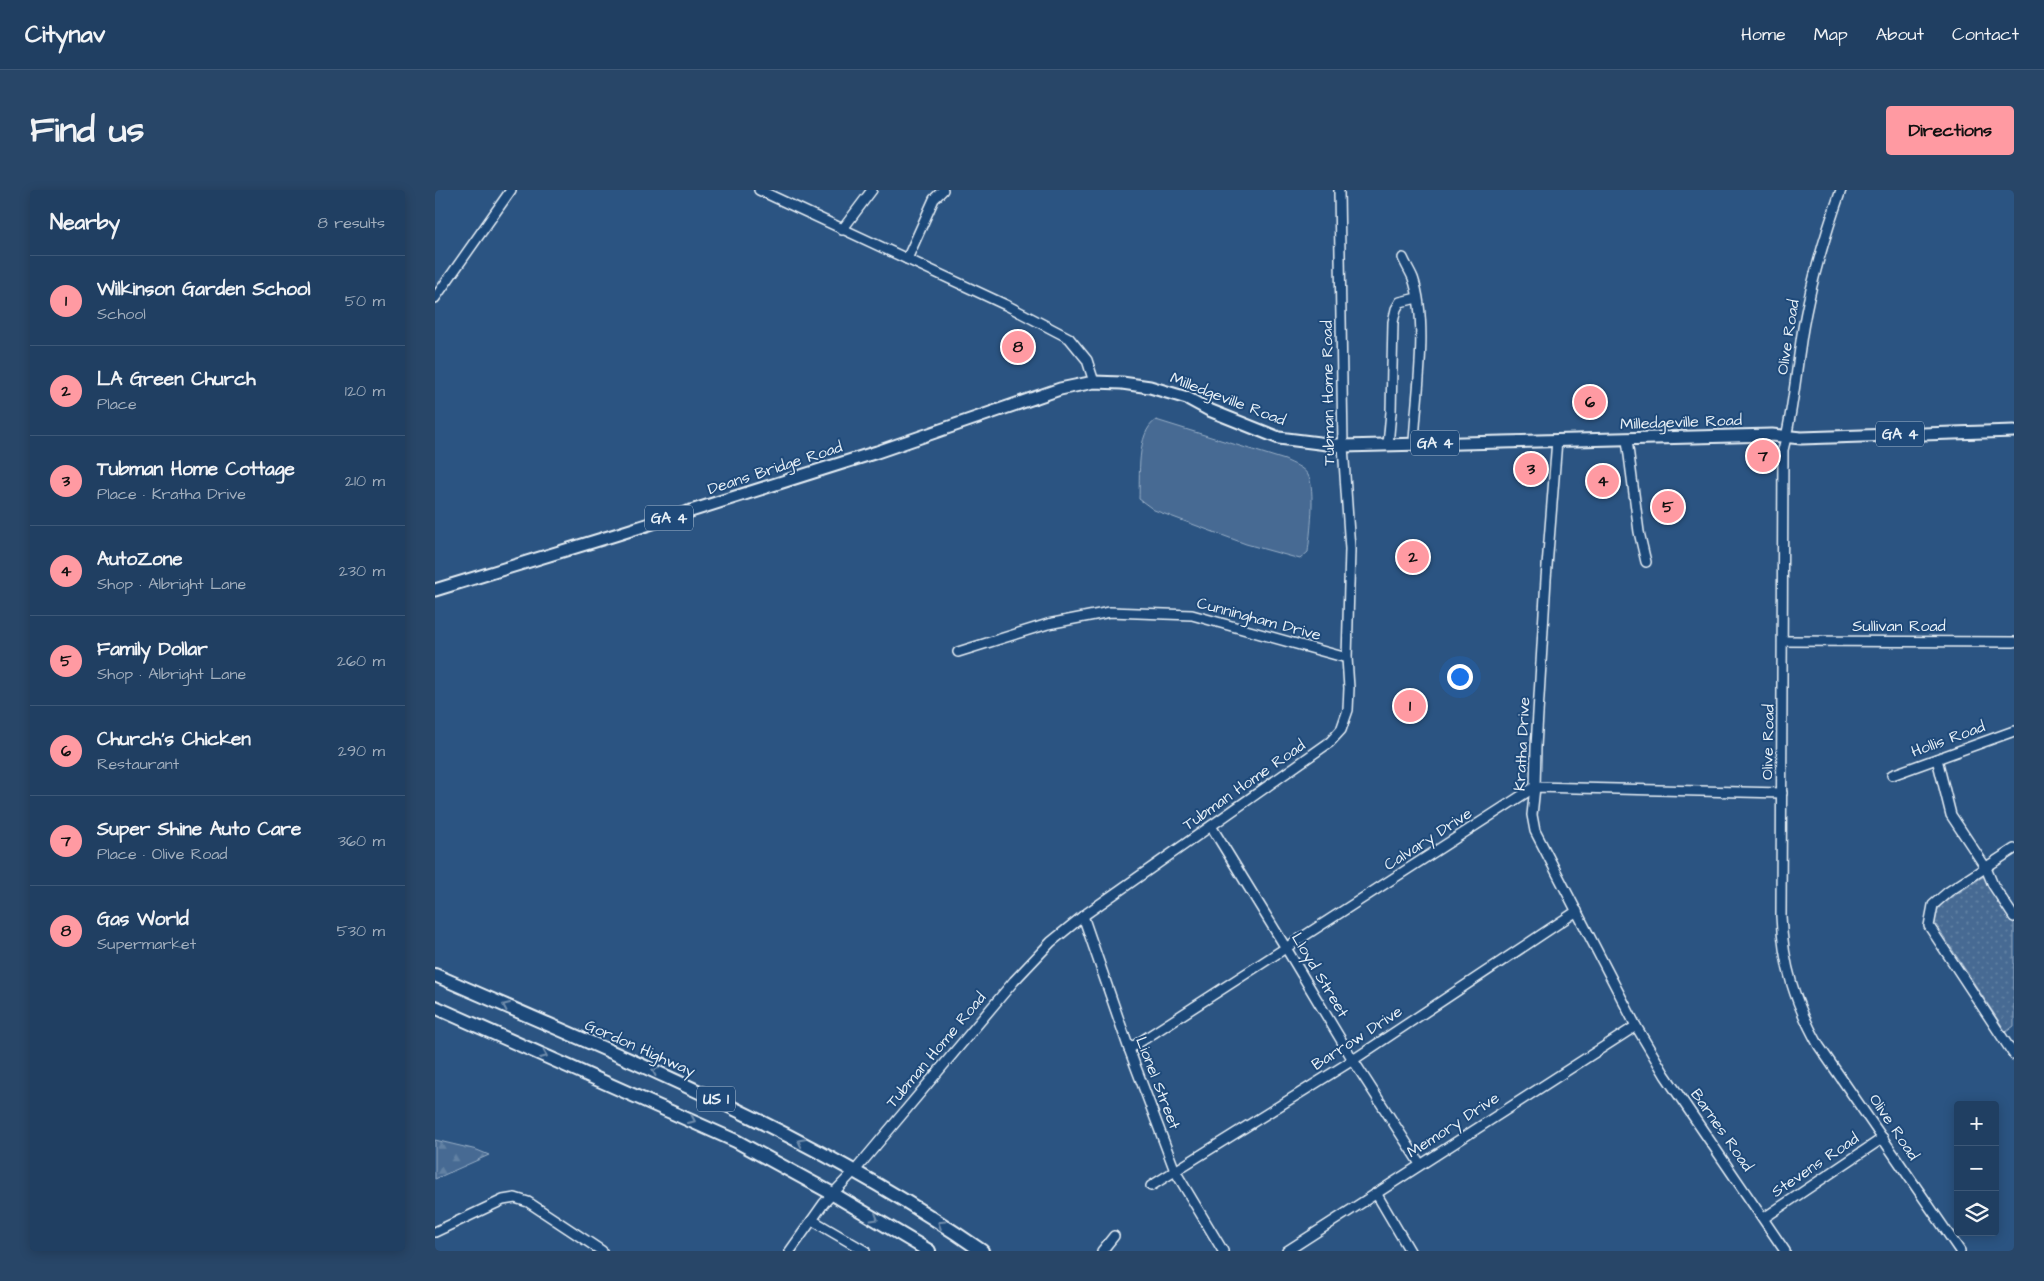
<!DOCTYPE html>
<html lang="en">
<head>
<meta charset="utf-8">
<style>
	body { margin:0; font-family:"Architects Daughter",sans-serif; background:#284668; color:#f1f3f6 }
	.controls { position:absolute; right:15px; bottom:15px; display:grid; overflow:hidden; border-radius:5px; box-shadow:0 2px 12px #0003 }
	.controls button { width:45px; height:45px; display:grid; place-items:center; padding:0; border:0; border-bottom:1px solid #3d5877; background:#203f62; color:#f1f3f6; font:25px sans-serif }
	.you { position:absolute; left:1024px; top:486px; width:18px; height:18px; margin:-12px; border:4px solid #fff; border-radius:50%; background:#1a73e8; box-shadow:0 0 0 8px #1a73e833 }
	.badge { display:grid; place-items:center; width:32px; height:32px; border-radius:50%; background:#ff9aa2; color:#111; font-size:16px; font-weight:700 }
	.pin { position:absolute; translate:-50% -50%; border:2px solid #fff; box-shadow:0 1px 5px #0006 }
	.list { margin:0; padding:0; list-style:none }
	h2 { display:flex; justify-content:space-between; align-items:center; height:65px; margin:0; padding:0 20px; font-size:21px }
	h2 small { font-size:16px; font-weight:400; color:#a2afbe }
	.list li { display:grid; grid-template-columns:32px 1fr auto; gap:15px; align-items:center; box-sizing:border-box; height:90px; padding:0 20px; border-top:1px solid #3d5877 }
	.list b { display:block; font-size:19px; white-space:nowrap }
	.list p { margin:0; font-size:16px; white-space:nowrap; color:#a2afbe }
	.list em { font-size:16px; font-style:normal; color:#a2afbe }
	.icon { flex:none; width:28px; height:28px; fill:none; stroke:currentColor; stroke-width:2; stroke-linecap:round; stroke-linejoin:round }
	.map { position:relative; flex:none; width:1579px; height:1061px; overflow:hidden; border-radius:5px }
	header { display:flex; align-items:center; gap:30px; box-sizing:border-box; height:70px; padding:0 25px; background:#203f62; border-bottom:1px solid #3d5877 }
	header strong { font-size:24px }
	nav { display:flex; gap:28px; margin-inline-start:auto; font-size:18px }
	.intro { display:flex; align-items:center; justify-content:space-between; box-sizing:border-box; height:120px; padding:0 30px }
	h1 { margin:0; font-size:35px }
	.button { padding:12px 22px; border-radius:5px; background:#ff9aa2; color:#111; font-size:18px; font-weight:700 }
	main { display:flex; gap:30px; padding:0 30px }
	aside { flex:1; background:#203f62; border-radius:5px; box-shadow:0 2px 12px #0003 }
	.map>svg:first-child { display:block }
</style>
</head>
<body>
<header>
<strong>Citynav</strong>
<nav><a>Home</a><a>Map</a><a>About</a><a>Contact</a></nav>
</header>
<div class="intro"><h1>Find us</h1><a class="button">Directions</a></div>
<main>
<aside>
<h2>Nearby<small>8 results</small></h2>
<ul class="list">
<li><span class="badge">1</span><div><b>Wilkinson Garden School</b><p>School</p></div><em>50 m</em></li>
<li><span class="badge">2</span><div><b>LA Green Church</b><p>Place</p></div><em>120 m</em></li>
<li><span class="badge">3</span><div><b>Tubman Home Cottage</b><p>Place · Kratha Drive</p></div><em>210 m</em></li>
<li><span class="badge">4</span><div><b>AutoZone</b><p>Shop · Albright Lane</p></div><em>230 m</em></li>
<li><span class="badge">5</span><div><b>Family Dollar</b><p>Shop · Albright Lane</p></div><em>260 m</em></li>
<li><span class="badge">6</span><div><b>Church's Chicken</b><p>Restaurant</p></div><em>290 m</em></li>
<li><span class="badge">7</span><div><b>Super Shine Auto Care</b><p>Place · Olive Road</p></div><em>360 m</em></li>
<li><span class="badge">8</span><div><b>Gas World</b><p>Supermarket</p></div><em>530 m</em></li>
</ul>
</aside>
<div class="map">
<svg width="1579" height="1061" viewBox="0 0 1579 1061">
	<defs>
		<pattern id="forest-firs" width="22" height="20" patternUnits="userSpaceOnUse" patternTransform="scale(1.25)"><rect width="22" height="20" fill="#476b93"/><path d="M5 1l3.5 6h-7zM16 11l3.5 6h-7z" fill="#6281a3"/></pattern>
		<pattern id="park-dots" width="8" height="8" patternUnits="userSpaceOnUse" patternTransform="scale(1.25)"><rect width="8" height="8" fill="#476b93"/><path d="M2 2h.1M6 6h.1" fill="none" stroke="#6281a3" stroke-width="1.8" stroke-linecap="round"/></pattern>
	</defs>
	<rect width="100%" height="100%" fill="#2b5482"/>
	<filter id="ink" filterUnits="userSpaceOnUse"><feTurbulence type="fractalNoise" baseFrequency=".02" numOctaves="2"/><feDisplacementMap in="SourceGraphic" scale="10" xChannelSelector="R" yChannelSelector="G"/><feConvolveMatrix kernelMatrix="1 2 1 2 8 2 1 2 1" color-interpolation-filters="sRGB"/></filter>
	<g filter="url(#ink)">
		<path fill="#476b93" stroke="#98aec6" d="M721 230 850 270C858 274 868 277 873 285 881 299 875 346 873 362L865 369 811 354 719 320 704 309C705 287 701 243 721 230Z"/>
		<polygon fill="url(#forest-firs)" stroke="#98aec6" points="0,950 42,960 54,965 0,989"/>
		<polygon fill="url(#park-dots)" stroke="#98aec6" points="1549,686 1579,734 1579,836 1571,842 1500,733 1502,721 1507,714"/>
		<g fill="none" stroke-linecap="round" stroke-linejoin="round">
			<g stroke="#e8f1f8" stroke-width="12">
				<g id="minor">
					<polyline points="324,0 573,116 634,148 652,170 659,192"/>
					<path d="M1406 0C1388 51 1372 104 1365 158 1360 192 1357 226 1348 260L1346 726C1348 776 1360 813 1384 856L1525 1061"/>
					<polyline points="407,40 437,0"/>
					<path d="M968 68C971 75 975 81 978 88 994 135 981 204 979 253"/>
					<polyline points="472,69 499,9 508,0"/>
					<polyline points="0,108 76,0"/>
					<polyline points="1122,250 1111,389 1101,557 1100,597 1097,625 1100,641 1201,836 1230,885 1350,1061"/>
					<polyline points="1192,250 1204,342 1211,372"/>
					<polyline points="953,255 956,222 958,132 961,119 965,112 982,108"/>
					<polyline points="1349,451 1579,452"/>
					<polyline points="523,462 613,434 675,422 757,425 912,468"/>
					<polyline points="1502,569 1516,625 1551,678 1558,695 1579,727"/>
					<polyline points="1457,585 1579,541"/>
					<polyline points="776,636 851,758 918,870 985,974"/>
					<polyline points="1579,659 1513,702 1498,715 1494,736 1579,865"/>
					<polyline points="648,726 694,859 740,981 788,1061"/>
					<polyline points="694,859 1100,597 1347,603"/>
					<polyline points="716,996 918,870 1142,721"/>
					<polyline points="941,1003 975,1061"/>
					<polyline points="1329,1028 1448,948"/>
					<polyline points="377,1030 430,1061"/>
					<polyline points="0,1042 68,1010 80,1008 93,1012 167,1061"/>
					<polyline points="355,1061 389,1013 423,977 579,791 616,752 648,726 895,552 906,540 913,520 914,498 912,468 915,359 908,256 904,0"/>
					<polyline points="667,1061 679,1046"/>
					<polyline points="852,1061 1201,836"/>
				</g>
			</g>
			<g stroke="#e8f1f8" stroke-width="15">
				<polyline id="major" points="0,400 180,345 442,262 625,199 659,192 687,193 715,197 752,208 774,220 844,248 908,256 1337,245 1366,248 1579,241"/>
			</g>
			<g stroke="#e8f1f8" stroke-width="16">
				<g id="highway">
					<path d="M0 785C187 867 378 943 547 1061"/>
					<polyline points="0,817 301,951 398,1004 494,1061"/>
				</g>
			</g>
			<use href="#minor" stroke="#1f4a7a" stroke-width="9"/>
			<use href="#major" stroke="#1f4a7a" stroke-width="11"/>
			<use href="#highway" stroke="#1f4a7a" stroke-width="12"/>
		</g>
		<defs><path id="oneway-chevron" d="M-2-3.5L2.5 0L-2 3.5" fill="none" stroke-width="1.6" stroke-linecap="round" stroke-linejoin="round" transform="scale(1.25)"/></defs>
		<g stroke="#6f8dac">
			<use href="#oneway-chevron" transform="translate(71 816) rotate(-156)"/>
			<use href="#oneway-chevron" transform="translate(109 865) rotate(24)"/>
			<use href="#oneway-chevron" transform="translate(220 881) rotate(-156)"/>
			<use href="#oneway-chevron" transform="translate(257 930) rotate(24)"/>
			<use href="#oneway-chevron" transform="translate(366 952) rotate(-152)"/>
			<use href="#oneway-chevron" transform="translate(440 1028) rotate(31)"/>
			<use href="#oneway-chevron" transform="translate(506 1034) rotate(-148)"/>
		</g>
	</g>
	<g text-anchor="middle" dominant-baseline="central" stroke-width="4" stroke-linejoin="round" paint-order="stroke">
		<g fill="#1f4a7a" stroke="#acbfd2" stroke-width="1">
			<rect x="1441" y="231.5" width="48" height="25" rx="4"/>
			<rect x="976" y="240.5" width="48" height="25" rx="4"/>
			<rect x="210" y="315.5" width="48" height="25" rx="4"/>
			<rect x="262" y="896.5" width="38" height="25" rx="4"/>
		</g>
		<g font-size="15" font-weight="bold" fill="#e8f1f8">
			<text x="1465" y="244">GA 4</text>
			<text x="1000" y="253">GA 4</text>
			<text x="234" y="328">GA 4</text>
			<text x="281" y="909">US 1</text>
		</g>
		<g font-size="16" fill="#e8f1f8" stroke="#1f4a7a">
			<text transform="translate(1353 147) rotate(-81)">Olive Road</text>
			<text transform="translate(893 203) rotate(-91)">Tubman Home Road</text>
			<text transform="translate(793 209) rotate(21)">Milledgeville Road</text>
			<text transform="translate(1246 232) rotate(-2)">Milledgeville Road</text>
			<text transform="translate(340 278) rotate(-18)">Deans Bridge Road</text>
			<text transform="translate(824 429) rotate(15)">Cunningham Drive</text>
			<text x="1464" y="436">Sullivan Road</text>
			<text transform="translate(1513 549) rotate(-20)">Hollis Road</text>
			<text transform="translate(1333 552) rotate(-89)">Olive Road</text>
			<text transform="translate(1087 554) rotate(-87)">Kratha Drive</text>
			<text transform="translate(809 595) rotate(-35)">Tubman Home Road</text>
			<text transform="translate(993 649) rotate(-33)">Calvary Drive</text>
			<text transform="translate(885 785) rotate(59)">Lloyd Street</text>
			<text transform="translate(922 848) rotate(-33)">Barrow Drive</text>
			<text transform="translate(205 858) rotate(24)">Gordon Highway</text>
			<text transform="translate(501 860) rotate(-50)">Tubman Home Road</text>
			<text transform="translate(723 893) rotate(69)">Lionel Street</text>
			<text transform="translate(1018 935) rotate(-33)">Memory Drive</text>
			<text transform="translate(1459 937) rotate(56)">Olive Road</text>
			<text transform="translate(1287 940) rotate(55)">Barnes Road</text>
			<text transform="translate(1380 975) rotate(-34)">Stevens Road</text>
		</g>
	</g>
</svg>
<div class="controls">
<button>+</button>
<button>−</button>
<button><svg class="icon" aria-label="layers" viewBox="0 0 24 24"><path d="M12 4l9 5-9 5-9-5zM3 14l9 5 9-5"/></svg></button>
</div>
<div class="you"></div>
<div class="pin badge" style="left:975px;top:516px">1</div>
<div class="pin badge" style="left:978px;top:367px">2</div>
<div class="pin badge" style="left:1096px;top:279px">3</div>
<div class="pin badge" style="left:1168px;top:291px">4</div>
<div class="pin badge" style="left:1233px;top:317px">5</div>
<div class="pin badge" style="left:1155px;top:212px">6</div>
<div class="pin badge" style="left:1328px;top:266px">7</div>
<div class="pin badge" style="left:583px;top:157px">8</div>
</div>
</main>
</body>
</html>
